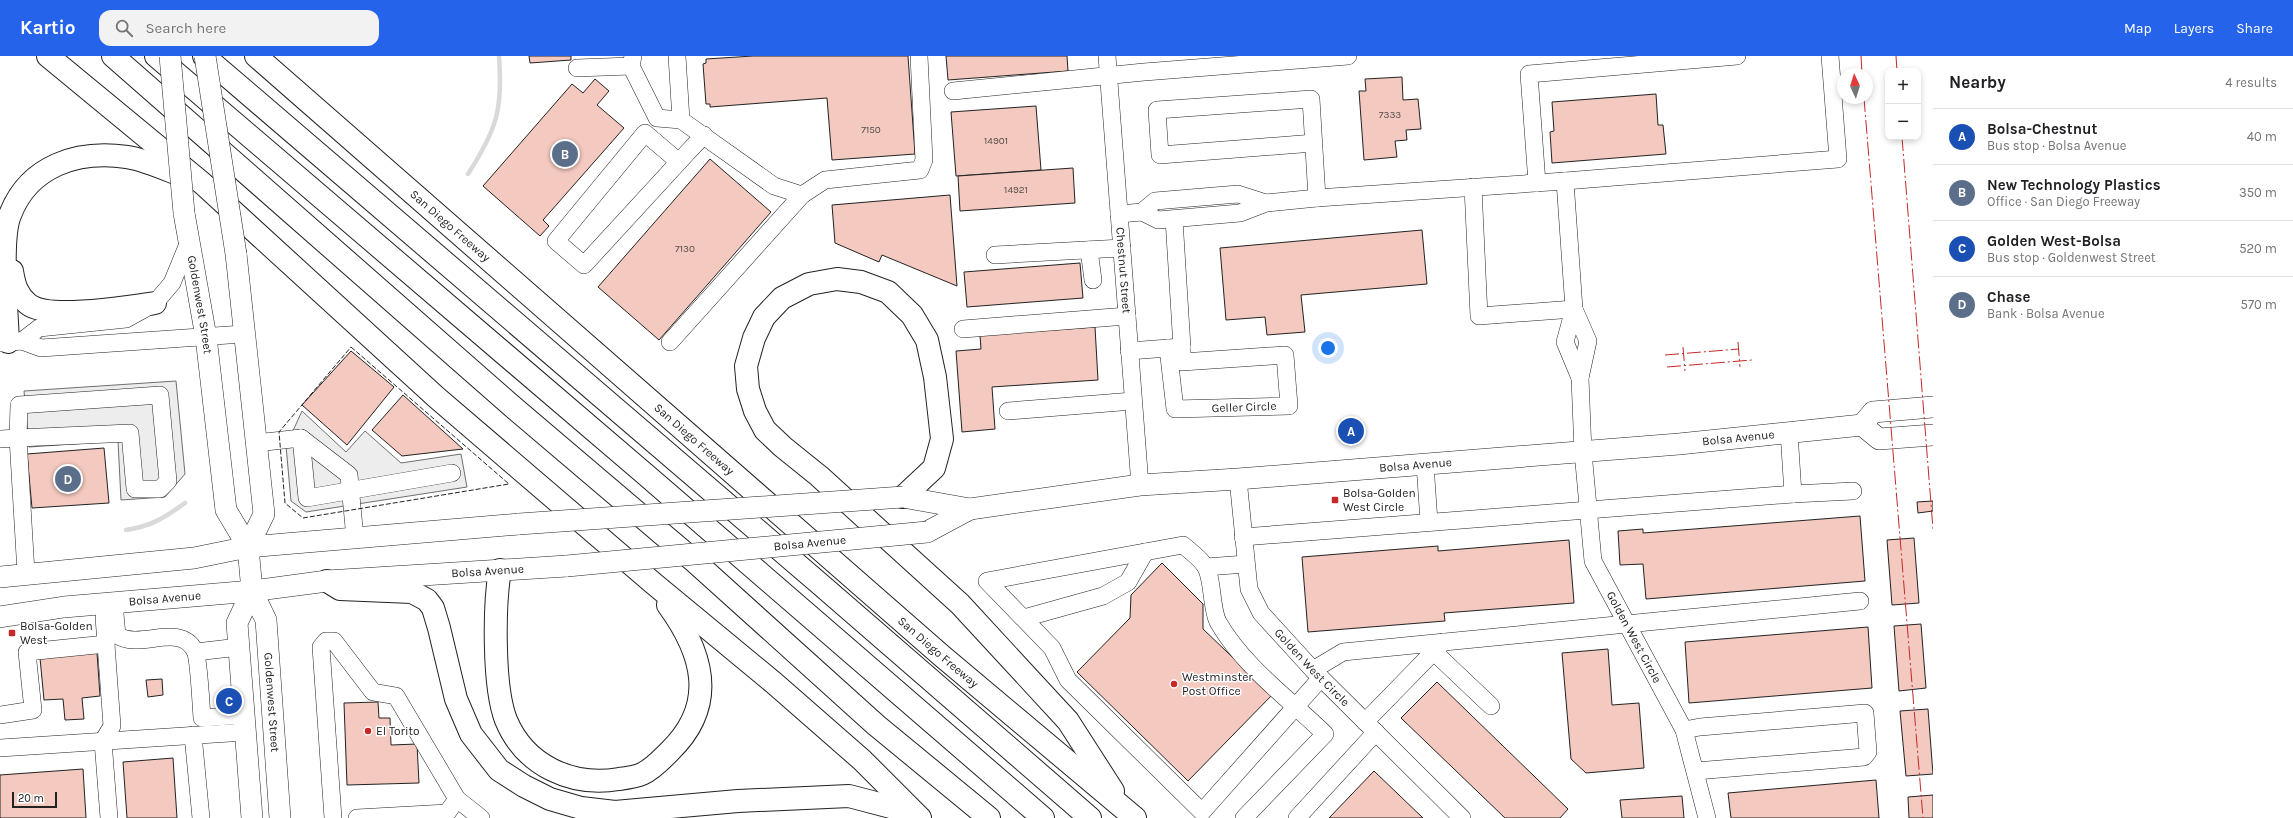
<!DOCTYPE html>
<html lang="en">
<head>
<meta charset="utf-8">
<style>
	body { margin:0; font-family:Karla,sans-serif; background:#f2f2f2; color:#202124 }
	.controls { position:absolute; right:12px; top:12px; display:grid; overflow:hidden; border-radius:8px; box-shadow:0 2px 6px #0003 }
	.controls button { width:36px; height:36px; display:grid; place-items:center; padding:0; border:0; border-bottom:1px solid #e0e0e0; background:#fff; color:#202124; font:20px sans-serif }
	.compass { position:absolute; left:1837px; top:12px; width:36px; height:36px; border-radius:50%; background:#fff; box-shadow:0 2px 6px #0003; rotate:356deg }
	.scale { position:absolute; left:12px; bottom:10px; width:45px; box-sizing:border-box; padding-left:4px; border:2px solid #222; border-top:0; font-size:11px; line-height:14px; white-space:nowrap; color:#222; -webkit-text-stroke:3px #fff; paint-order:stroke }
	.you { position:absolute; left:1328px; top:292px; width:14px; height:14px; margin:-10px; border:3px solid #fff; border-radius:50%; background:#1a73e8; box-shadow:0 0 0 6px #1a73e833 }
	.badge { display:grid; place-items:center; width:26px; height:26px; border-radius:50%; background:#2563eb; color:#fff; font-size:13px; font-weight:700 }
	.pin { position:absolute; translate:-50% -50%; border:2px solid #fff; box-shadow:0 1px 4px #0006 }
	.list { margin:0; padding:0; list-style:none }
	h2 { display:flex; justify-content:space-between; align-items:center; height:52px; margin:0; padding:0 16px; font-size:17px }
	h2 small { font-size:13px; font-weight:400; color:#757577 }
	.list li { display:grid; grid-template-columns:26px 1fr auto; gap:12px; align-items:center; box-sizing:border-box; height:56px; padding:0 16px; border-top:1px solid #e0e0e0 }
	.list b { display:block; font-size:15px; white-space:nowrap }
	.list p { margin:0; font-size:13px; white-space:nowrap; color:#757577 }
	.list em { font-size:13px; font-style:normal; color:#757577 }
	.icon { flex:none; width:22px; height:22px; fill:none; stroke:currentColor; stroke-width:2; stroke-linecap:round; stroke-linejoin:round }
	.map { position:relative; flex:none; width:1933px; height:762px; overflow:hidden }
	header { display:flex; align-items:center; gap:24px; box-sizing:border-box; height:56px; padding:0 20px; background:#2563eb; color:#fff }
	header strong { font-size:19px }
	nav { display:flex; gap:22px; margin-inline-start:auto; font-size:14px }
	.search { width:280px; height:36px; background:#f2f2f2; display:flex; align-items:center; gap:10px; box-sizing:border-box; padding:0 14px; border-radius:12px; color:#757577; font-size:15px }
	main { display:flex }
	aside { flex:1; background:#fff }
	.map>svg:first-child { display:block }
</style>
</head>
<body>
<header>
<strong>Kartio</strong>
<div class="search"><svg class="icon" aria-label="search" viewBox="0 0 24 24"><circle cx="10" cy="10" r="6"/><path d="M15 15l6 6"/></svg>Search here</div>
<nav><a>Map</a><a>Layers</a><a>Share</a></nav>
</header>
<main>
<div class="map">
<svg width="1933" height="762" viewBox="0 0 1933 762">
	<rect width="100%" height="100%" fill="#fff"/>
	<g fill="#ededed" stroke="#6f6f6f">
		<polygon points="176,325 185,418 165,441 121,444 118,385 29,391 24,335"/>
		<polygon points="302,355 346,396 365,375 401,407 461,398 467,431 306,456 291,445 286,390"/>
	</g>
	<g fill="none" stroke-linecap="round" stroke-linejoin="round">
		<g stroke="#d9d9d9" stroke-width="4.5">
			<path d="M468 118C497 73 503 53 499 0"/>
			<path d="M126 474C152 470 164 462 185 447"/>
		</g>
	</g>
	<g fill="#f3c9c0" stroke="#222">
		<polygon points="529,0 571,0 571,4 530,7"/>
		<polygon points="753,0 908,0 915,98 832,104 827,42 710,51 710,48 706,48 703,8 706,7 706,3"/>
		<polygon points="946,0 1067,0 1068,15 948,24"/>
		<polygon points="1402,21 1403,44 1418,43 1421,73 1406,74 1407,84 1395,85 1397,101 1364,104 1359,35 1366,35 1365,23"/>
		<polygon points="595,23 609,35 597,49 624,72 543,164 549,170 540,180 483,130 572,28 583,37"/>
		<polygon points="1656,38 1658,69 1663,69 1666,98 1552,107 1550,76 1554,75 1552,46"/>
		<polygon points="1036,50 1041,114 956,120 951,56"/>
		<polygon points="710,103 771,156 659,284 598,231"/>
		<polygon points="1073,112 1075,147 960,155 958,120"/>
		<polygon points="950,139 957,230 882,199 879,206 835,187 832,149"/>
		<polygon points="1422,174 1427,228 1301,239 1305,276 1267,279 1265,261 1226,264 1220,192"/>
		<polygon points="1080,207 1083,242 967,251 964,216"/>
		<polygon points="1095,271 1098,324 992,331 995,373 962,376 956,295 981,293 980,279"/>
		<polygon points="351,295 394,331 347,389 302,349"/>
		<polygon points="403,339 463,393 402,400 372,374"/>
		<polygon points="104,392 109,447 32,452 27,398"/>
		<polygon points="1933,445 1933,455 1918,457 1917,446"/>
		<polygon points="1860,460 1865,525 1646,543 1643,508 1620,509 1618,475 1643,473 1643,477"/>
		<polygon points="1914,482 1919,547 1892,549 1887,484"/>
		<polygon points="1569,484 1574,547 1444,557 1445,565 1308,576 1302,501 1438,490 1438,495"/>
		<polygon points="1162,507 1203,548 1203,573 1272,639 1188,725 1077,616 1130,562 1131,539"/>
		<polygon points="1921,568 1926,632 1899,635 1894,570"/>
		<polygon points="1868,571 1872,632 1689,647 1685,586"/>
		<polygon points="1608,593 1612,649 1639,647 1644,712 1586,717 1571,703 1562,597"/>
		<polygon points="97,597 100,640 82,642 84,663 65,664 63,643 44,644 40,602"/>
		<polygon points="162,623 163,639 148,641 146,624"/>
		<polygon points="1437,626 1568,753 1560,762 1505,762 1401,662"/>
		<polygon points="378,646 379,662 390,662 391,689 417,688 419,727 347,729 344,647"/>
		<polygon points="1928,653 1933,718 1906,720 1900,655"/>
		<polygon points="173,702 177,762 127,762 123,706"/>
		<polygon points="83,713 86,762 0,762 0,719"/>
		<polygon points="1374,715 1423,762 1329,762"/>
		<polygon points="1876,724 1879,762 1731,762 1728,737"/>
		<polygon points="1933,739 1933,762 1909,762 1908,741"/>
		<polygon points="1682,740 1684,762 1622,762 1620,744"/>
	</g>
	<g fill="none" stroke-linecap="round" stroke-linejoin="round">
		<g stroke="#222" stroke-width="18">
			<g id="minor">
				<polyline points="633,0 631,10 657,62 681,64"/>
				<polyline points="677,0 681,64 774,130 802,139 825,124 920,114 924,104 919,0"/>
				<path id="s1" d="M1107 0 1140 429"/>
				<polyline points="577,12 631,10"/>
				<polyline points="953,35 1144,16 1348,0"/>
				<polyline points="1314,87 1160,99 1157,54 1311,43 1317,142"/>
				<polyline points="679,106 645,77 556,185 584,209 687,97 704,79"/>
				<path id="s2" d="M1565 125 1574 253 1588 285 1580 322 1583 396 1593 505 1684 674 1707 762"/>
				<polyline points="1537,127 1529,18 1737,0"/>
				<polyline points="1473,131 1479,260 1574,253"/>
				<polyline points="1142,156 1155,145 1238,138 1266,147"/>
				<polyline points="1119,158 1142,156 1158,164 1240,157 1266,147 1317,142 1565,125 1838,103 1830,0"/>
				<polyline points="1174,163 1182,291"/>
				<polyline points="1089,194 1093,224"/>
				<polyline points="995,199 1122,192"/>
				<polyline points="1574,253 1565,286 1580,322"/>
				<polyline points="963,273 1127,260"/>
				<polyline points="22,285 39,272 126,263 155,247 172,227 188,188"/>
				<polyline points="670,286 802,139"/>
				<polyline points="0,287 22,285 41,292 243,278"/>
				<polyline points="1129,295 1182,291 1182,306 1285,299 1289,350 1175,353 1168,292"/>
				<polyline points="1008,355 1133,345"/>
				<polyline points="1789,376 1793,438 1853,435"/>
				<polyline points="301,382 307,442 452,417"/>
				<polyline points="0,383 18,382 130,377 135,433 160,433 168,425 160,339 19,349 18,382 26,517"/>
				<polyline points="256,387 301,382 349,419 355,482"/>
				<polyline points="1425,408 1429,466"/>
				<path id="s3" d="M1238 423 1249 533 1261 557 1313 614 1462 762"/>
				<polyline points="1243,481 1793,438"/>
				<polyline points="1206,511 1246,508"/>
				<path d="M114 547 117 579C140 595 180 565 195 595 199 603 201 650 202 662L243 659"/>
				<polyline points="104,561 112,670 103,685 109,762"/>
				<polyline points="1024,562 1103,540 1128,526 1145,496"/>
				<polyline points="1433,595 1491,650"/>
				<polyline points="196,596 239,591"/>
				<polyline points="1313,614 1343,596 1860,545"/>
				<polyline points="0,659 33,654 27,596 106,588"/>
				<polyline points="1365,666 1443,586"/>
				<polyline points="1684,674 1700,671 1865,657 1868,696 1864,701 1696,715"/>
				<polyline points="193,679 201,762"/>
				<polyline points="0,692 245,676"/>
				<polyline points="333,762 321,591 326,585 334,585 373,636 396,640 457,743 481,762"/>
				<polyline points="357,762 447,757 457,743"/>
				<path d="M1244 762 1325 678C1288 642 1244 611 1218 566 1211 553 1213 521 1205 510 1200 502 1190 495 1183 489L987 525 1052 592 1068 624 1202 756 1321 622"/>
				<polyline points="1297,762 1376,676"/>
			</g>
		</g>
		<g stroke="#222" stroke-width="22">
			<g id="major">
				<path id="s4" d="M184 157 206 281 226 454 248 491 252 535 266 564 280 762"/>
				<polyline points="236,198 264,458 248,491"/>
				<polyline points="1862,369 1879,383 1933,379"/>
				<path id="s5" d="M903 441 970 453 1140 429 1238 423 1679 388 1862 369 1873 356 1933 351"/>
				<polyline points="927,476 970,453"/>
				<polyline points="0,521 194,502 248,491 519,468"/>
				<polyline points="252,535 237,567 252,762"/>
				<path id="s6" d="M0 561 64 551 252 535 327 525 567 510"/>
			</g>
		</g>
		<g stroke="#222" stroke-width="24">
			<g id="highway">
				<polyline points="48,0 202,127 436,341 653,527 774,627 862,704 920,762"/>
				<polyline points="113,0 513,351 693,504 876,669 989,762"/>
				<polyline points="156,0 645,418 1043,762"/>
				<polyline points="204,0 820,528 1090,762"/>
				<path id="s7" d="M256 0 942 600 1135 762"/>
				<path d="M12 215C14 228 17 239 28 248 48 264 129 251 155 247"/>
				<path d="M8 286C7 257 0 183 10 159 29 109 78 94 127 101 147 104 169 115 188 122"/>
				<polyline points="903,441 934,412 942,383 935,321 927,284 912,259 888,236 861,226 837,223 809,228 782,242 764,261 754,282 746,310 748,333 755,355 765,374 783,391 819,420 960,548 1068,665 1113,735"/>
				<path d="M500 514C494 549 493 631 506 664 525 710 572 731 619 723 627 722 635 721 642 718 653 713 662 703 670 695 718 648 703 597 668 549"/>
				<polyline points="327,525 340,533 412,536 427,544 433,552 439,572 456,643 471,678 499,714 524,730 550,743 581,752 615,756 738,745 849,740 891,751 916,762"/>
			</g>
		</g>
		<use href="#minor" stroke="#fff" stroke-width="17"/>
		<use href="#major" stroke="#fff" stroke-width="21"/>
		<use href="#highway" stroke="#fff" stroke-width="22"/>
		<g stroke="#222" stroke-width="22" stroke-linecap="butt">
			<g id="major-bridge">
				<polyline points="170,0 184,157"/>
				<polyline points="205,0 236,198"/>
				<polyline points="519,468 903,441"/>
				<path id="s8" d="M567 510 927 476"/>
			</g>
		</g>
		<use href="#major-bridge" stroke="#fff" stroke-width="21"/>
		<polygon stroke="#222" stroke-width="1" stroke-dasharray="5 2" stroke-linecap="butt" points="351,291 509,428 303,462 285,447 279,376"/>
		<g stroke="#c62828" stroke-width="1" stroke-dasharray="14 3 2 3" stroke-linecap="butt">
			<polyline points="1861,0 1862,18"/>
			<polyline points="1896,0 1897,15"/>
			<polyline points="1864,42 1923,762"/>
			<polyline points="1902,81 1933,473"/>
			<polyline points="1738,286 1740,311"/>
			<polyline points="1683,291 1685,315"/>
			<polyline points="1665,299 1739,293"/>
			<polyline points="1667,311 1752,304"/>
		</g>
	</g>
	<g fill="#c62828" stroke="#fff" stroke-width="1.5">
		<rect x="1331" y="440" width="8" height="8" rx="2"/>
		<rect x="8" y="573" width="8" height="8" rx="2"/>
		<circle cx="1174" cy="628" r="4"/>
		<circle cx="368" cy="675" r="4"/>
	</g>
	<g text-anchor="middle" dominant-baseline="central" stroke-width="3" stroke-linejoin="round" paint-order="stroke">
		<g font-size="10" fill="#564c4a">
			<text x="1390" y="59">7333</text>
			<text x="871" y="74">7150</text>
			<text x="996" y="85">14901</text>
			<text x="1016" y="134">14921</text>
			<text x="685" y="193">7130</text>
		</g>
		<g font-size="12" fill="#222" stroke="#fff">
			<text stroke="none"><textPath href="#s7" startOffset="258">San Diego Freeway</textPath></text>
			<text stroke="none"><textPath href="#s1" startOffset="215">Chestnut Street</textPath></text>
			<text stroke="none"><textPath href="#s4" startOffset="93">Goldenwest Street</textPath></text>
			<text transform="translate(1244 351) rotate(-2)">Geller Circle</text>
			<text stroke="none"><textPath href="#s5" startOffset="840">Bolsa Avenue</textPath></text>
			<text stroke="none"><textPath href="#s7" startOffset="582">San Diego Freeway</textPath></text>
			<text stroke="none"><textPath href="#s5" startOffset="516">Bolsa Avenue</textPath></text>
			<text stroke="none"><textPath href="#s8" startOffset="244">Bolsa Avenue</textPath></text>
			<text stroke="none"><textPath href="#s6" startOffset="490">Bolsa Avenue</textPath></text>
			<text stroke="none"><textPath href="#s6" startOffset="166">Bolsa Avenue</textPath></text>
			<text stroke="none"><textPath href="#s2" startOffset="471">Golden West Circle</textPath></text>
			<text stroke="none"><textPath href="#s7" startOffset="906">San Diego Freeway</textPath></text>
			<text stroke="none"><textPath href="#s3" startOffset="212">Golden West Circle</textPath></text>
			<text stroke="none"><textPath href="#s4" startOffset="502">Goldenwest Street</textPath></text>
		</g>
		<g font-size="12" fill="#222" stroke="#fff" text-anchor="start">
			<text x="1343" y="437">Bolsa-Golden<tspan x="1343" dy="14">West Circle</tspan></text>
			<text x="20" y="570">Bolsa-Golden<tspan x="20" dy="14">West</tspan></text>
			<text x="1182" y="621">Westminster<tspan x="1182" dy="14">Post Office</tspan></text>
			<text x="376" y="675">El Torito</text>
		</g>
	</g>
</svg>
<div class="controls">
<button>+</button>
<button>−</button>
</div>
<svg class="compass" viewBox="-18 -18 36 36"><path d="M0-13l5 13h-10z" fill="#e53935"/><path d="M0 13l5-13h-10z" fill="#757577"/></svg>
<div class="scale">20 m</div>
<div class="you"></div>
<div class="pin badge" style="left:1351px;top:375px;background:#1a4fb4">A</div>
<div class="pin badge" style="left:565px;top:98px;background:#5c6f8a">B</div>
<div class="pin badge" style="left:229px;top:645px;background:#1a4fb4">C</div>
<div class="pin badge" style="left:68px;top:423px;background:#5c6f8a">D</div>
</div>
<aside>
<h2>Nearby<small>4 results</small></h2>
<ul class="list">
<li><span class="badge" style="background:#1a4fb4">A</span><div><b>Bolsa-Chestnut</b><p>Bus stop · Bolsa Avenue</p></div><em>40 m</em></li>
<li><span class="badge" style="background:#5c6f8a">B</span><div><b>New Technology Plastics</b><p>Office · San Diego Freeway</p></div><em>350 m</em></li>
<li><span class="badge" style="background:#1a4fb4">C</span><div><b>Golden West-Bolsa</b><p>Bus stop · Goldenwest Street</p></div><em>520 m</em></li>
<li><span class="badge" style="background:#5c6f8a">D</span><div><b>Chase</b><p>Bank · Bolsa Avenue</p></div><em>570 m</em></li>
</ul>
</aside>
</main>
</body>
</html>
